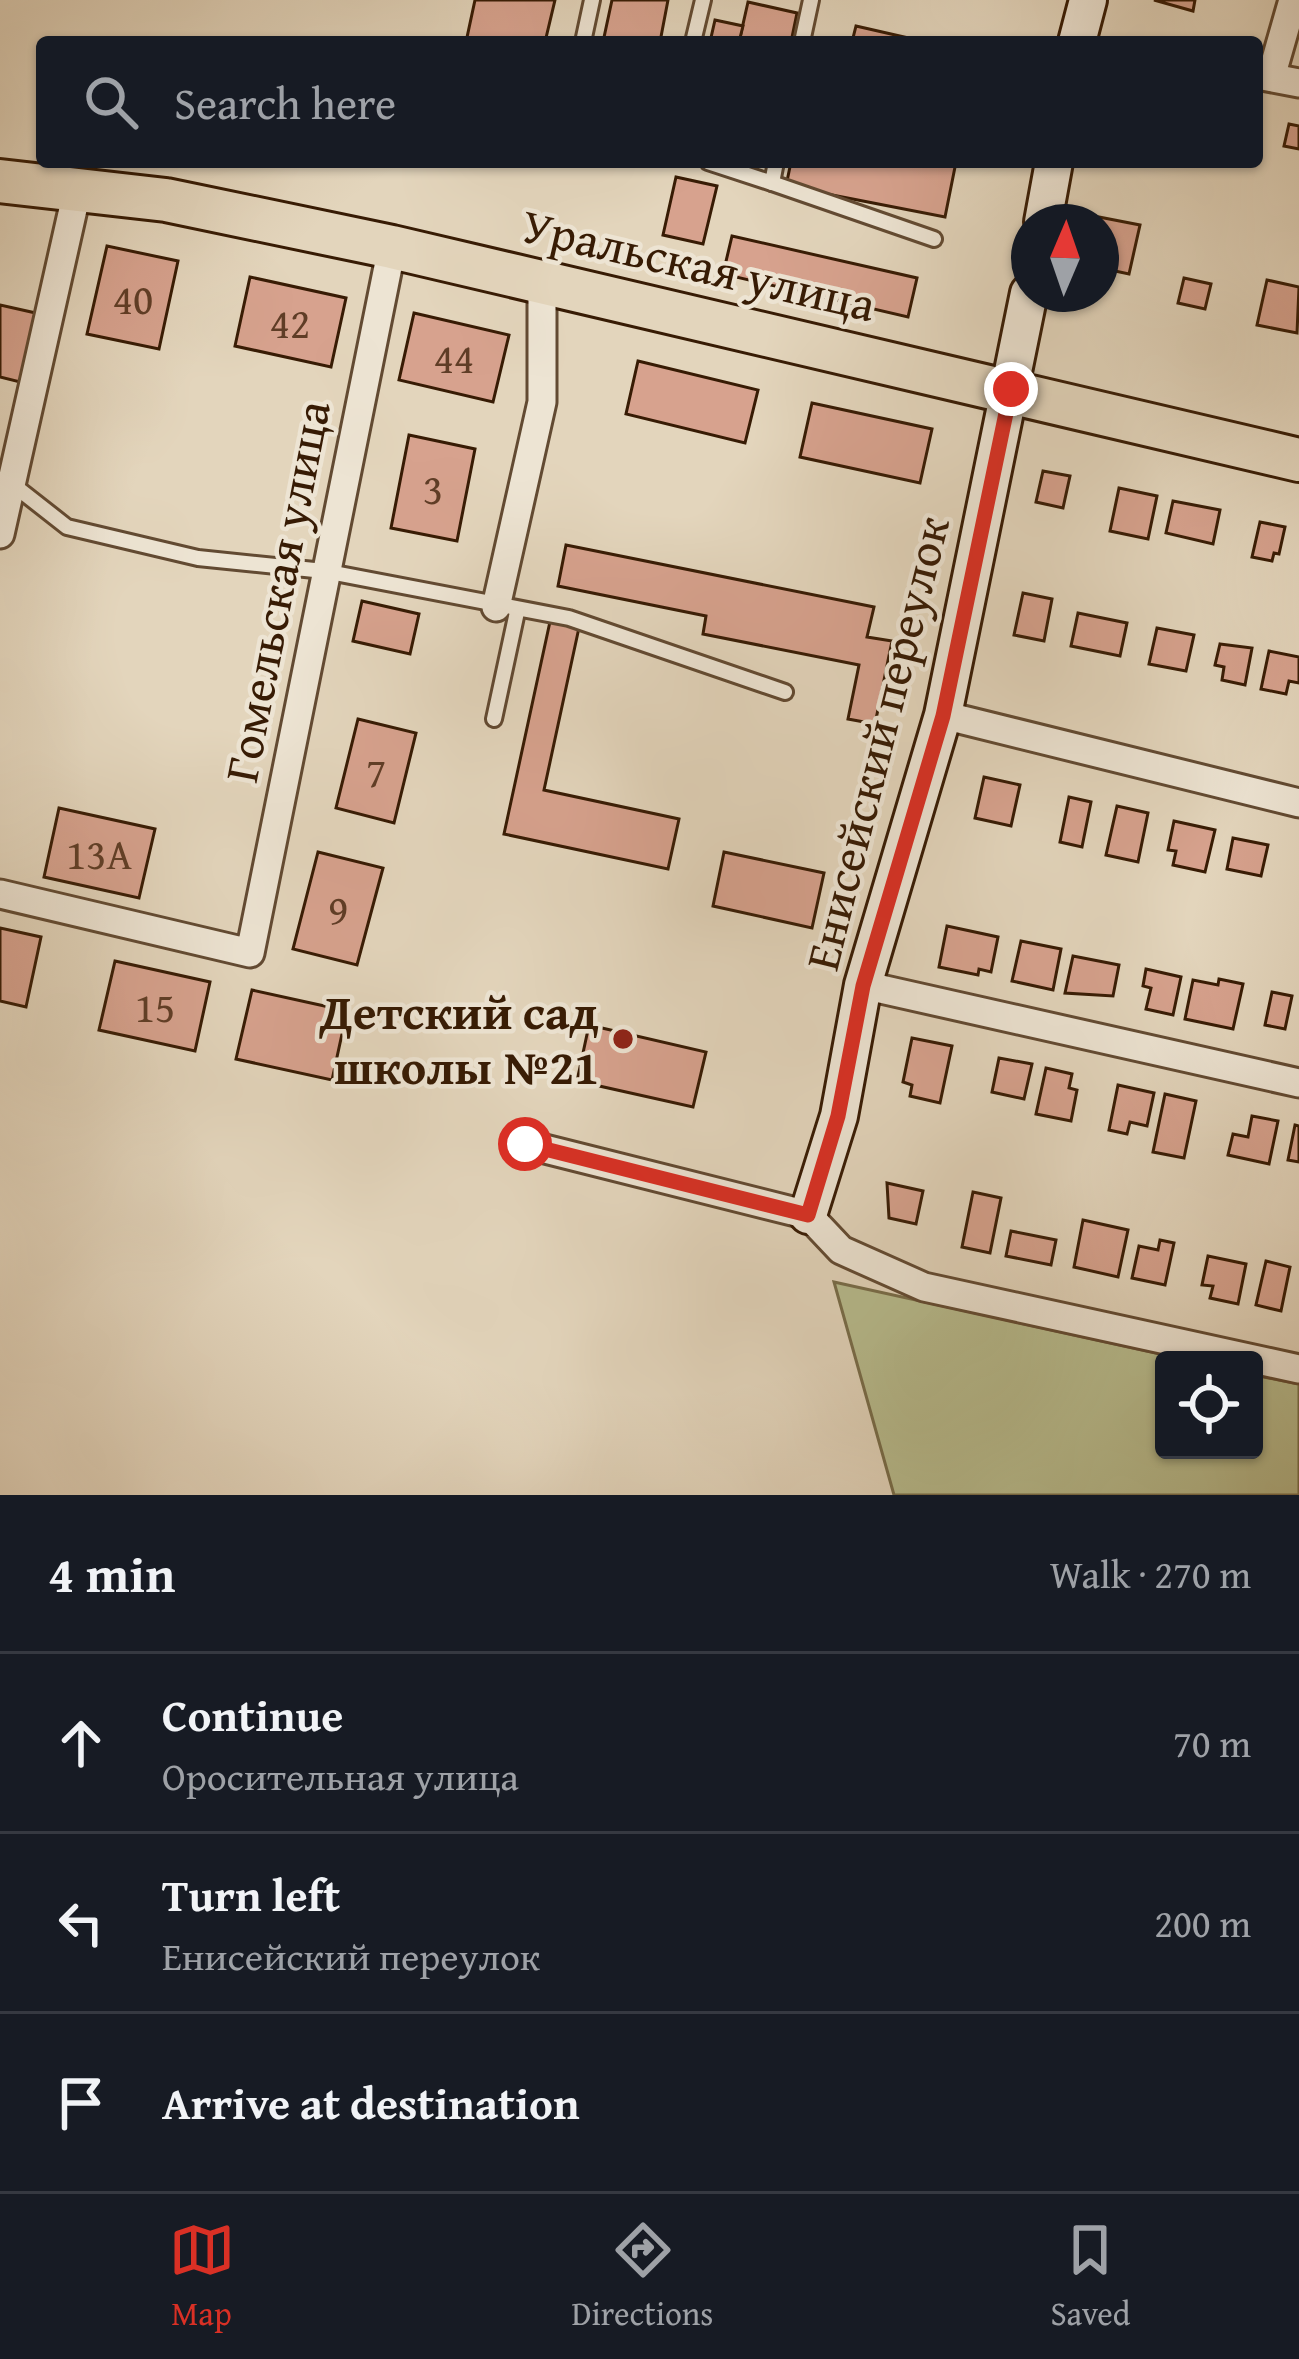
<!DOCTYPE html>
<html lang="en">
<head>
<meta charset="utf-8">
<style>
	body { margin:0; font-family:"Gentium Book Plus",serif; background:#242831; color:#f1f3f6 }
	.controls { position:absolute; right:36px; bottom:36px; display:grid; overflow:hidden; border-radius:12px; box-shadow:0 3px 9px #0004 }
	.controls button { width:108px; height:108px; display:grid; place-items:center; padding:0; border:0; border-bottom:3px solid #363941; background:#171b24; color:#f1f3f6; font:60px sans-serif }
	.compass { position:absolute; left:1011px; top:204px; width:108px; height:108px; border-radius:50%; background:#171b24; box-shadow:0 3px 9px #0004; rotate:2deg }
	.stop { position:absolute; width:36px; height:36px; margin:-27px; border:9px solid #d93025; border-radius:50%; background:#fff }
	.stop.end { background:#d93025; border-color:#fff; box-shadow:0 3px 12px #0008 }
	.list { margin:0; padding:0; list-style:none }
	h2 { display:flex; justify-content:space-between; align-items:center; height:156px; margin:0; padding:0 48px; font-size:51px }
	h2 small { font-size:39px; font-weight:400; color:#9ea1a6 }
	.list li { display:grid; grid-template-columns:78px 1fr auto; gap:36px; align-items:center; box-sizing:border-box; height:180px; padding:0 48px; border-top:3px solid #363941 }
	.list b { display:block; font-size:45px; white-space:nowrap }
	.list p { margin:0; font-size:39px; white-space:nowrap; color:#9ea1a6 }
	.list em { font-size:39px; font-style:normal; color:#9ea1a6 }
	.icon { flex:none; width:66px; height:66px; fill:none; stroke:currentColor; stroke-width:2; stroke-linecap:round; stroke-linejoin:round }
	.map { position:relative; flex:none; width:1299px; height:1495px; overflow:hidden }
	.search { position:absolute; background:#171b24; box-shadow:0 3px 9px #0004; left:36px; right:36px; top:36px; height:132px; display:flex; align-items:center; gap:30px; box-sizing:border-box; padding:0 42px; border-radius:12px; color:#9ea1a6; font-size:45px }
	.sheet { height:696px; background:#171b24 }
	nav { display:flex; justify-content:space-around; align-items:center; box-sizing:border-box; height:168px; border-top:3px solid #363941; background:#171b24; font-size:33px; color:#9ea1a6 }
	nav a { display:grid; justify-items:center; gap:6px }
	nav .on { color:#d93025 }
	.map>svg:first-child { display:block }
</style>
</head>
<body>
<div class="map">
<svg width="1299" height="1495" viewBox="0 0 1299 1495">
	<rect width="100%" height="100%" fill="#e3d5bc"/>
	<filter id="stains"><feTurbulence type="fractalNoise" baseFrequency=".00167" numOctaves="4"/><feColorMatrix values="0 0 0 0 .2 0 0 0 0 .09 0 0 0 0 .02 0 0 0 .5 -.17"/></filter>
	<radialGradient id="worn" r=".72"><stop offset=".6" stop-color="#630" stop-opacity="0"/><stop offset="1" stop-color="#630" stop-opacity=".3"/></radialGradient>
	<polygon fill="#b7bc8e" stroke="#776c49" stroke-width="3" points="834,1282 1188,1360 1164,1360 1164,1450 1254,1450 1254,1375 1299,1384 1299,1495 894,1495"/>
	<g fill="#d7a28e" stroke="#371b04" stroke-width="3">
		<polygon points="475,0 555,0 545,42 466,42"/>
		<polygon points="612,0 668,0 660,42 603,42"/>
		<polygon points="1154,0 1195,0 1193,11"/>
		<polygon points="748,2 797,13 791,42 739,42"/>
		<polygon points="715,20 743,26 739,42 710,42"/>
		<polygon points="856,26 926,42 852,42"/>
		<polygon points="1289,124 1299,126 1299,149 1284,146"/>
		<polygon points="791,162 812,165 956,162 945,217 786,186"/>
		<polygon points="676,177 717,186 703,244 663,235"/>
		<polygon points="1099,217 1140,225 1129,274 1101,268"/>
		<polygon points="732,236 917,278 908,317 723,274"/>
		<polygon points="107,246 178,261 159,349 87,334"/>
		<polygon points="250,277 346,298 331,367 235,346"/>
		<polygon points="1184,278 1211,284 1205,309 1178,303"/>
		<polygon points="1267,280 1299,287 1297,333 1257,325"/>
		<polygon points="0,305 40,314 24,383 0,377"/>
		<polygon points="414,313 509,335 493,402 399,380"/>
		<polygon points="638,361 758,390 745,443 626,414"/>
		<polygon points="812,403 932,429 920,483 800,457"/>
		<polygon points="409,435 475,449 457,541 391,528"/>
		<polygon points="1043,471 1070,476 1063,508 1036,502"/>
		<polygon points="1119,488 1157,496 1148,539 1110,531"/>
		<polygon points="1173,501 1220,510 1213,544 1166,533"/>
		<polygon points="1260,522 1285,527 1279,554 1274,553 1272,561 1252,557"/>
		<polygon points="566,545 874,607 867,637 892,641 875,724 848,719 859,665 703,634 706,616 558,586"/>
		<polygon points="1023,593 1052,599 1044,641 1014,635"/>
		<polygon points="362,601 419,614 410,654 353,641"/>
		<polygon points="1078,613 1127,623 1120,656 1071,646"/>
		<polygon points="551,617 580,623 544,790 679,819 668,869 504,834"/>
		<polygon points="1157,628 1194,635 1186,671 1149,664"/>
		<polygon points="1220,644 1252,648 1245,685 1222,680 1224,667 1215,665"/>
		<polygon points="1269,651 1299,657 1299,683 1289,681 1286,694 1261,689"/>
		<polygon points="358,719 416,733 394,823 336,808"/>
		<polygon points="984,777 1020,785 1011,826 975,818"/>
		<polygon points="1069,797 1091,802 1082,847 1060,842"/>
		<polygon points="1117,806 1148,813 1138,862 1106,855"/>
		<polygon points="59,808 155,829 139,898 44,877"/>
		<polygon points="1174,821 1215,830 1205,872 1173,865 1176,851 1168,850"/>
		<polygon points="1233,838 1268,845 1261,876 1227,869"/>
		<polygon points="318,852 383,868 357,965 293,949"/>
		<polygon points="724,852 824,873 812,928 713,906"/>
		<polygon points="947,926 998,937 991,972 979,969 978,975 939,967"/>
		<polygon points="0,928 41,937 26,1007 0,1001"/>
		<polygon points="1021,941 1061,949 1053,990 1012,981"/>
		<polygon points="1073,956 1119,965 1113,996 1065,993"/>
		<polygon points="115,961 210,982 195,1051 99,1030"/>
		<polygon points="1146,969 1181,977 1173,1015 1146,1009 1151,988 1143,986"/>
		<polygon points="1219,979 1243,984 1233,1029 1185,1019 1193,980 1218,985"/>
		<polygon points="252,990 347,1011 332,1080 236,1059"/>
		<polygon points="1272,992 1292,996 1285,1029 1265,1025"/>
		<polygon points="589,1025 706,1052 693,1107 577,1081"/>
		<polygon points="912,1038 952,1046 940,1103 910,1096 912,1085 903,1082"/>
		<polygon points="999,1058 1032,1064 1024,1099 992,1092"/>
		<polygon points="1046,1068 1072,1074 1069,1088 1077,1090 1071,1121 1036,1114"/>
		<polygon points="1118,1085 1154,1093 1147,1126 1130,1122 1127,1134 1109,1130"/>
		<polygon points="1165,1094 1196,1101 1184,1158 1153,1152"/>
		<polygon points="1252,1116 1278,1121 1269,1164 1228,1155 1233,1134 1248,1137"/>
		<polygon points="1295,1125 1299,1126 1299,1162 1288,1160"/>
		<polygon points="887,1183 923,1191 916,1224 889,1218"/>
		<polygon points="973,1192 1001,1198 990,1253 962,1247"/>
		<polygon points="1083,1220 1128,1230 1118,1277 1074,1267"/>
		<polygon points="1011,1231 1056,1240 1051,1265 1006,1256"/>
		<polygon points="1160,1240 1174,1243 1165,1285 1132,1278 1139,1246 1158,1250"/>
		<polygon points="1208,1256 1246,1264 1238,1304 1210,1298 1213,1286 1202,1285"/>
		<polygon points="1266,1261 1290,1267 1281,1311 1256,1305"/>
	</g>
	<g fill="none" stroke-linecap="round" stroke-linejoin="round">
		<g stroke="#624a32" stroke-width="20">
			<g id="lane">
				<polyline points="583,42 592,0"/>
				<polyline points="693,42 703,0"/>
				<polyline points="802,42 811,0"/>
				<polyline points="708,162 772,183 776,162"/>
				<polyline points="772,183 934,239"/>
				<polyline points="11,483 67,527 198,558 324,571 569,618 785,692"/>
				<polyline points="494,719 517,612"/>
			</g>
		</g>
		<g stroke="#624a32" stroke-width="33">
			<g id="street">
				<polyline points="1257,75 1299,83"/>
				<polyline points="1271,77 1293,0"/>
				<polyline points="0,534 78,187"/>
				<polyline points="496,607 542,402 542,280"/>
				<polyline points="943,715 1299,803"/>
				<polyline points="0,894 250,953 392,247"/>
				<polyline points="863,985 1299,1083"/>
				<polyline points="525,1144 808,1215 841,1250 924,1287 1299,1369"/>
			</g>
		</g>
		<g stroke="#371b04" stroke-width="42">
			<g id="secondary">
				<polyline points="1077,42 1088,0"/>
				<polyline points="1043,222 1054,162"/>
				<polyline points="808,1215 839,1116 863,985 943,715 1029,293"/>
			</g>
		</g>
		<g stroke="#371b04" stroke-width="48">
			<polyline id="primary" points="0,181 166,200 392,247 1299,460"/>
		</g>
		<use href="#lane" stroke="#ede4d3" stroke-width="14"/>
		<use href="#street" stroke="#ede4d3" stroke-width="27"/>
		<use href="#secondary" stroke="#ede4d3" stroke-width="36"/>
		<use href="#primary" stroke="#e3d5bc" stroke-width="42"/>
	</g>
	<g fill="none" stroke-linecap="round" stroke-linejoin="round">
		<polyline stroke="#d93025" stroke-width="15" points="525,1144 808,1215 838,1116 863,986 943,716 1011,389"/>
	</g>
	<circle fill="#8f2418" stroke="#ede4d3" stroke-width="4.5" cx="623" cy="1039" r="12"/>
	<g text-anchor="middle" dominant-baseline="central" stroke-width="9" stroke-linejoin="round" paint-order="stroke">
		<g font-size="42" fill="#5f3d26">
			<text x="133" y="298">40</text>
			<text x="290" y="322">42</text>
			<text x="454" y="357">44</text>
			<text x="433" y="488">3</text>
			<text x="376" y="771">7</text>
			<text x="99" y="853">13А</text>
			<text x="338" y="908">9</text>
			<text x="155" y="1006">15</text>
		</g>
		<g font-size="48" fill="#371b04" stroke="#ede4d3">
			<text transform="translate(699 264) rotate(13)">Уральская улица</text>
			<text transform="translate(276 591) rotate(-79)">Гомельская улица</text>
			<text transform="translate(876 743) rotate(-76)">Енисейский переулок</text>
		</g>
		<g font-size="48" font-weight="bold" fill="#371b04" stroke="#ede4d3" text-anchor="end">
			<text x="599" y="1011">Детский сад<tspan x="599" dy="55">школы №21</tspan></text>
		</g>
	</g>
	<rect width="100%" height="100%" filter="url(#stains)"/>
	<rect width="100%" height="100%" fill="url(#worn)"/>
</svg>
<div class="controls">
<button><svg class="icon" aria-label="locate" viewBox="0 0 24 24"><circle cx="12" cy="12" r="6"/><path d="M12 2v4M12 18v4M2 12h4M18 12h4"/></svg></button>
</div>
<svg class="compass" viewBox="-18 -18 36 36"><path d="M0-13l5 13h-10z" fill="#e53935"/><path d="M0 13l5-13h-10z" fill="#9ea1a6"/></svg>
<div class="stop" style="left:525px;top:1144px"></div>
<div class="stop end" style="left:1011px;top:389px"></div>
<div class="search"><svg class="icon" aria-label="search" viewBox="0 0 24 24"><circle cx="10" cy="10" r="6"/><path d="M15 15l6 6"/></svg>Search here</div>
</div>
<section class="sheet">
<h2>4 min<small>Walk · 270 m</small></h2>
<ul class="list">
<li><svg class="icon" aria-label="ahead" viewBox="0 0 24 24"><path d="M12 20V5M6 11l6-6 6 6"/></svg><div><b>Continue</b><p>Оросительная улица</p></div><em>70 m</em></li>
<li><svg class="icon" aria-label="left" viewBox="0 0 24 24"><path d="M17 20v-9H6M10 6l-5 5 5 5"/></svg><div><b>Turn left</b><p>Енисейский переулок</p></div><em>200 m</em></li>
<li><svg class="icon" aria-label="arrive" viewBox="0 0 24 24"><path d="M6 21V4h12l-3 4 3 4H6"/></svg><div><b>Arrive at destination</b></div></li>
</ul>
</section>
<nav>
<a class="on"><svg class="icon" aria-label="map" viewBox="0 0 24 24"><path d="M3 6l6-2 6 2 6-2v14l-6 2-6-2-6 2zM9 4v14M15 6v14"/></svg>Map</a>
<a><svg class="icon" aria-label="directions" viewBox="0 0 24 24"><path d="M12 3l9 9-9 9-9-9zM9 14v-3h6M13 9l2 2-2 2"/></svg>Directions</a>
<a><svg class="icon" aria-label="saved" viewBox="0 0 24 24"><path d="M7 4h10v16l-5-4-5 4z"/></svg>Saved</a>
</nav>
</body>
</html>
